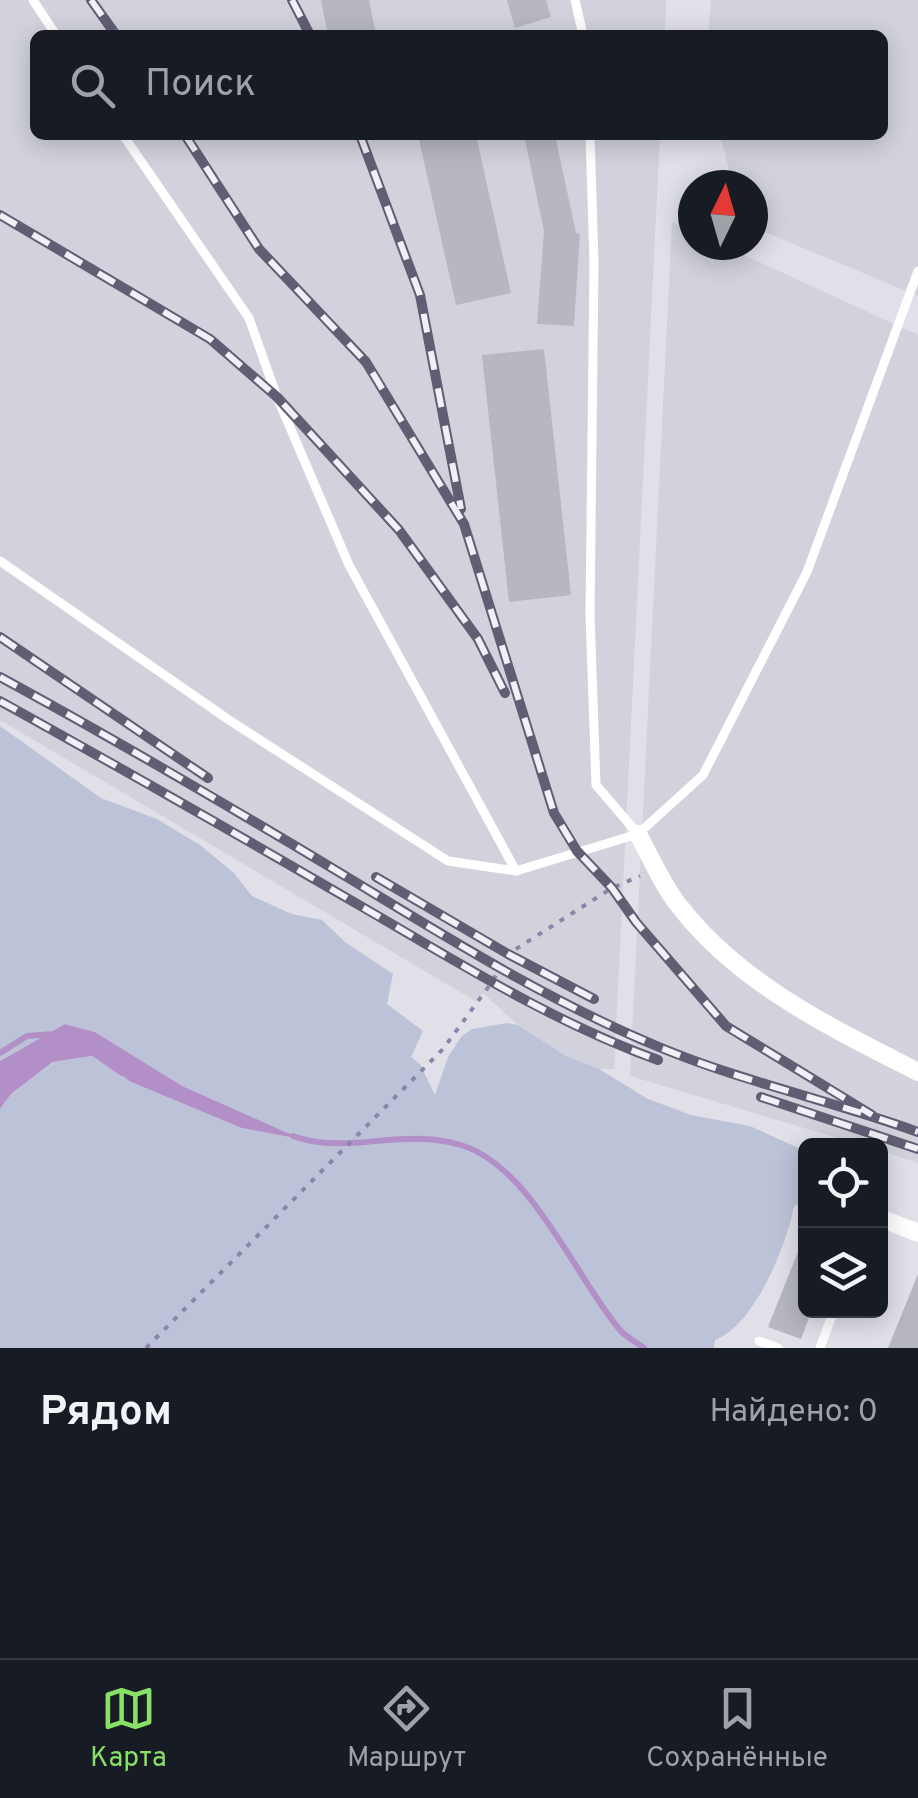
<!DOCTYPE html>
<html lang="ru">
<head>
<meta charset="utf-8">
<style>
	body { margin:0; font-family:Overpass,sans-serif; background:#20242c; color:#f1f3f6 }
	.controls { position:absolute; right:30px; bottom:30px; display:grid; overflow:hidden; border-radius:15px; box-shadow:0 5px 25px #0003 }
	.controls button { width:90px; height:90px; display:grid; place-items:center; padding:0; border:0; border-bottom:2px solid #363941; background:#171b24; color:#f1f3f6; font:50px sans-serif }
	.compass { position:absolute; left:678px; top:170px; width:90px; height:90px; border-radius:50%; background:#171b24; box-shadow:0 5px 25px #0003; rotate:5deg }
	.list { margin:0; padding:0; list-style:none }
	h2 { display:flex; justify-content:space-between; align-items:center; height:130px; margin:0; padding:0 40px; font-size:42px }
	h2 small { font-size:32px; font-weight:400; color:#9ea1a6 }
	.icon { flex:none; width:55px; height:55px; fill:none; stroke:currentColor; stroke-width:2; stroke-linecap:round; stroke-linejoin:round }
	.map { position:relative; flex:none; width:918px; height:1348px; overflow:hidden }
	.search { position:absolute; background:#171b24; box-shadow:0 5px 25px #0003; left:30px; right:30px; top:30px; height:110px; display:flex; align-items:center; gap:25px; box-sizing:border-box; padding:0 35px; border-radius:15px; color:#9ea1a6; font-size:38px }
	.sheet { height:310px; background:#171b24 }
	nav { display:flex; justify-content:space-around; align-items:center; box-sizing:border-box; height:140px; border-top:2px solid #363941; background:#171b24; font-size:28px; color:#9ea1a6 }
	nav a { display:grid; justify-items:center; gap:5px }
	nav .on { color:#88e067 }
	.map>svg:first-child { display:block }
</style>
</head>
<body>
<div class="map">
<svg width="918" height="1348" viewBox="0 0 918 1348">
	<rect width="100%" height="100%" fill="#e1e0e9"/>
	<g fill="#d2d2dd">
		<polygon points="0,0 666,0 665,35 35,35 35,135 660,135 614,1069 599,1069 566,1056 518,1025 483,993 477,1002 0,720"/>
		<polygon points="711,0 918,0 918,296 753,227 753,185 733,185 720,135 883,135 883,35 708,35"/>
		<polygon points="672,222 693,232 693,245 722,245 918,335 918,1163 881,1151 880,1146 861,1145 630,1076"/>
	</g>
	<path fill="#bcc3d8" d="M0 726 101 798 157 819 200 845 234 873 252 896 292 914 322 920 345 942 393 974 387 1004 423 1031 411 1057 420 1064 435 1095 448 1057 462 1036 472 1029 507 1023 518 1025 566 1056 599 1069 648 1099 691 1115 750 1126 805 1151V1202L794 1206C787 1245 754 1326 715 1340L714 1348H0V1109L11 1094 54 1062 98 1055 129 1081 295 1137 181 1086 95 1032 65 1024 0 1061Z"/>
	<polygon fill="#b38fc8" points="65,1024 95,1032 182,1086 301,1139 242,1128 129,1081 98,1055 53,1062 11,1094 0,1109 0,1061"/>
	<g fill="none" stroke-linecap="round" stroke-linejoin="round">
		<g stroke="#b38fc8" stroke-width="6">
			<polyline points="92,1052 122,1073"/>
			<polyline points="0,1053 27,1036 53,1034"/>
			<path d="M293 1136C347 1156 401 1127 461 1145 531 1166 575 1277 620 1330 626 1337 636 1342 644 1348"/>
		</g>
	</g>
	<g fill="#b7b7c2">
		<polygon points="321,0 369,0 376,35 328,35"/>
		<polygon points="507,0 546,0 551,17 515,28"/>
		<polygon points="418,135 476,135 511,293 456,305"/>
		<polygon points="524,135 555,135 576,233 580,234 574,326 537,324 544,231"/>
		<polygon points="544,349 571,595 509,602 482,355"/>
		<polygon points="805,1234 806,1310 812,1310 801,1339 768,1327"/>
		<polygon points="918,1274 918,1348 888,1348"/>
	</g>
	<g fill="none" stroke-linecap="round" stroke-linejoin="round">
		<polyline stroke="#8b85a9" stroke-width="4" stroke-dasharray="5 8" stroke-linecap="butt" points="146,1348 443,1049 492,982 508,954 612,888 640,876"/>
		<g stroke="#fff" stroke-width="9">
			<polyline points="33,0 56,35"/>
			<polyline points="575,0 583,35"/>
			<polyline points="123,135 249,318 277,397 349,565 516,871"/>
			<polyline points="590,135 594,262 590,615 596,785 638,834"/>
			<polyline points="0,561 229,720 448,861 516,871 638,834 703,775 807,572 918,271"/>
			<polyline points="759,1341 778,1348"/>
			<polyline points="820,1348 834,1310"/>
		</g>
		<g stroke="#fff" stroke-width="18">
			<path d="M638 834C651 858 663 886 680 907 741 985 832 1028 918 1072"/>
			<polyline points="880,1218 918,1233"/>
		</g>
		<g stroke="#625d73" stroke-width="10">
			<g id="rail">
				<polyline points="91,0 116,35"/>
				<polyline points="292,0 310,35"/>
				<polyline points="185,135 259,249 366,362 464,524 554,813 577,851 612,888 636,922 726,1026 872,1115"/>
				<polyline points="360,135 420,295 461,509"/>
				<polyline points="0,215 210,339 277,397 399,530 478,639 505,693"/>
				<polyline points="0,637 208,778"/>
				<path d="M0 677C118 741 232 808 347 877 448 938 550 1002 659 1047 743 1082 833 1101 918 1132"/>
				<path d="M0 701C121 768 240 836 359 905 456 961 552 1022 658 1060"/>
				<polyline points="376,877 508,954 594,999"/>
				<polyline points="761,1097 918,1149"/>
			</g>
		</g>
		<use href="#rail" stroke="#f0f0f6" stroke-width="6" stroke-dasharray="19" stroke-linecap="butt"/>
	</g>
</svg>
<div class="controls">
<button><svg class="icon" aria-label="locate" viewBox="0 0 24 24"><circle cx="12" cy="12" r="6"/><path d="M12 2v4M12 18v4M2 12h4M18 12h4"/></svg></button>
<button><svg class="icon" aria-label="layers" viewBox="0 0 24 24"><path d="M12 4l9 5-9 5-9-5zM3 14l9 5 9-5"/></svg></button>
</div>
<svg class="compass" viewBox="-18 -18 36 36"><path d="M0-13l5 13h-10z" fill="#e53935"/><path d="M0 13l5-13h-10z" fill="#9ea1a6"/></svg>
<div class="search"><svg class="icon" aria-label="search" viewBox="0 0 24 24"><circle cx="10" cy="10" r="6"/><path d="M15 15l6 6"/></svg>Поиск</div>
</div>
<section class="sheet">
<h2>Рядом<small>Найдено: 0</small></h2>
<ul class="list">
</ul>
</section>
<nav>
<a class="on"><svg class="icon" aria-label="map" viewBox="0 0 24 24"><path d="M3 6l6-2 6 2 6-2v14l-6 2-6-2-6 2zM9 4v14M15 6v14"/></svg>Карта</a>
<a><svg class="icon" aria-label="directions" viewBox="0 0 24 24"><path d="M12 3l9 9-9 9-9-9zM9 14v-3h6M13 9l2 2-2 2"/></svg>Маршрут</a>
<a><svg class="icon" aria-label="saved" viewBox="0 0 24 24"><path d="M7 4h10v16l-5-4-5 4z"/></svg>Сохранённые</a>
</nav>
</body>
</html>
